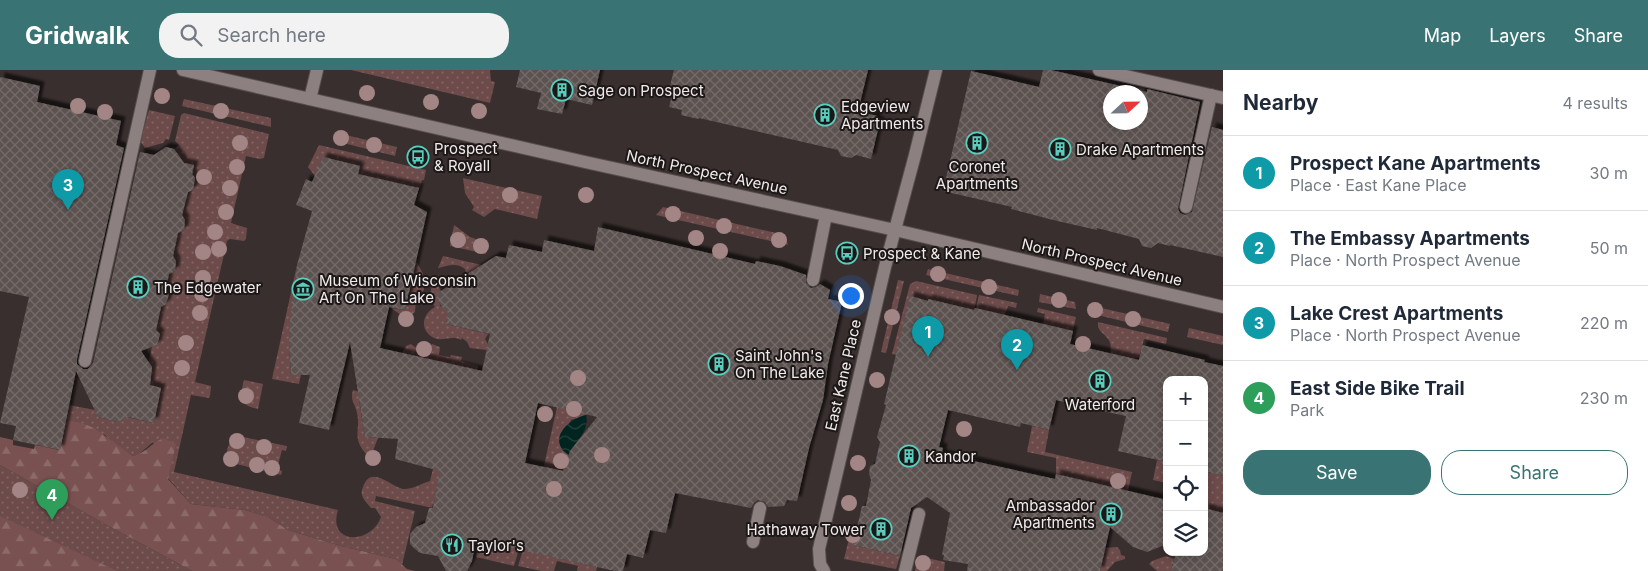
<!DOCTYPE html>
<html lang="en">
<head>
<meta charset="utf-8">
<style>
	body { margin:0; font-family:Inter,sans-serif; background:#f2f2f3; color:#1f2937 }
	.controls { position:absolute; right:15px; bottom:15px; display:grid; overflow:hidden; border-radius:10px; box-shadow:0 2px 8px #0003 }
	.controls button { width:45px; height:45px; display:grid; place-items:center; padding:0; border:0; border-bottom:1px solid #e0e1e3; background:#fff; color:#1f2937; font:25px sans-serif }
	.compass { position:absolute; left:1103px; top:15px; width:45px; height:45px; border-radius:50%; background:#fff; box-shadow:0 2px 8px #0003; rotate:68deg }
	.you { position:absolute; left:850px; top:225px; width:18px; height:18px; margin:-12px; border:4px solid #fff; border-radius:50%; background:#1a73e8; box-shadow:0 0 0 8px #1a73e833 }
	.badge { display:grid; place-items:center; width:32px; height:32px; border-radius:50%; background:#397374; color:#fff; font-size:16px; font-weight:700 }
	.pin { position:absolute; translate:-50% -41px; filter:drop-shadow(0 1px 2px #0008) }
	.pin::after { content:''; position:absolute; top:26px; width:18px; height:15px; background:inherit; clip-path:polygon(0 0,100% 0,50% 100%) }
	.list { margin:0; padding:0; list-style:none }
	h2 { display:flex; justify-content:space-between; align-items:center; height:65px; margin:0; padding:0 20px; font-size:21px }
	h2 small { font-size:16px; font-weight:400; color:#747a83 }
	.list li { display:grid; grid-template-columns:32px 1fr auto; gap:15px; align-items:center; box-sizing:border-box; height:75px; padding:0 20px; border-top:1px solid #e0e1e3 }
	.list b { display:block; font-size:19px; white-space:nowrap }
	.list p { margin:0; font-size:16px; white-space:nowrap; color:#747a83 }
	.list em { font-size:16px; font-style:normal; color:#747a83 }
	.actions { display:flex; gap:10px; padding:15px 20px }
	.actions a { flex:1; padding:11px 0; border:1px solid #397374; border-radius:20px; text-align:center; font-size:18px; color:#397374 }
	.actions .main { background:#397374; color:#fff }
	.icon { flex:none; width:28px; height:28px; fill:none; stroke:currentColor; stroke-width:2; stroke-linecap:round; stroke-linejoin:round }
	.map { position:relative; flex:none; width:1223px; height:501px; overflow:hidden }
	header { display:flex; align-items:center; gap:30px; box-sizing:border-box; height:70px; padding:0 25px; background:#397374; color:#fff }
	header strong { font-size:24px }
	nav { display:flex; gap:28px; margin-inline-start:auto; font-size:18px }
	.search { width:350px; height:45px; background:#f2f2f3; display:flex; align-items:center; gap:12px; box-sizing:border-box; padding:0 18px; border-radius:20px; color:#747a83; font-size:19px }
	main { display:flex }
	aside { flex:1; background:#fff }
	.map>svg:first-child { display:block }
</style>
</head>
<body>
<header>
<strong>Gridwalk</strong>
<div class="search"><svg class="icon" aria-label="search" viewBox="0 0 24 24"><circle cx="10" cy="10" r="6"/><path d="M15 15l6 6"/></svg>Search here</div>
<nav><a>Map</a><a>Layers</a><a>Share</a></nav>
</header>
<main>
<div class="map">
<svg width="1223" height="501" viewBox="0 0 1223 501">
	<defs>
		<pattern id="green-dots" width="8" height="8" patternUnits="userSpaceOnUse" patternTransform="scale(1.25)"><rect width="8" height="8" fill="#6c4b4a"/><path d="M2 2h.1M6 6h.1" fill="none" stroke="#816564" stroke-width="1.8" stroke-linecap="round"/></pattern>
		<pattern id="forest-firs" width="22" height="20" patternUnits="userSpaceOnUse" patternTransform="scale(1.25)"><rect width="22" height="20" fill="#785150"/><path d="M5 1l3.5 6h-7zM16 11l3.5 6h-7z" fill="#8c6a69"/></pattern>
		<pattern id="water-waves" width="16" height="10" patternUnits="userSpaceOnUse" patternTransform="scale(1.25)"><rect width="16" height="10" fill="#00241f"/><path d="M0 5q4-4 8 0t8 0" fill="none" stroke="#264440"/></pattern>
		<pattern id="building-cross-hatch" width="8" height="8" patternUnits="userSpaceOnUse" patternTransform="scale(1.25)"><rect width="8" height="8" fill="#5c5251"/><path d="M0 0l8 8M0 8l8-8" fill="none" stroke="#746b6a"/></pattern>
		<filter id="shadow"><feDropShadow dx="4.5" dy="-4.5" stdDeviation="1" flood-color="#0009"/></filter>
	</defs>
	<rect width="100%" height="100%" fill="#392f2e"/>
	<g fill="url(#green-dots)">
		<polygon points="351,0 490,0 491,11 495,12 490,33"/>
		<polygon points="184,29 271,48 271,57 182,36"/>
		<polygon points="149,40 175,46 169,70 166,69 163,73 145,78 140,71"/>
		<path d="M184 43 269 64 264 88 260 89 246 86 231 153 247 158 246 169 244 171 230 169 227 171 195 312 211 316 210 326 209 328 191 325 174 402 338 440C327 475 371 475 381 447L375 438H371C365 431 359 426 363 417 371 394 391 417 403 419 412 420 422 413 430 411L433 399H441L433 438 376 426 375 431 415 441 402 495 396 489 341 476 288 460 268 447 245 440 191 434 168 408 153 372 138 385 133 386 114 374 105 365 66 350 69 335 95 340 98 347 117 352 126 347 154 353 161 318 144 314 152 277 157 275 159 264 156 260 161 237 166 234 169 224 166 219 169 204 175 201 176 191 173 186 178 163 184 160 185 150 182 145 188 122 193 120 195 108 192 104 193 95 176 91 177 82 174 79 179 75 175 71 181 45Z"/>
		<polygon points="337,63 397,77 395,86 335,71"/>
		<polygon points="319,75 426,100 424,110 422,110 420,118 358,104 360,97 315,106 308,97"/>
		<polygon points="463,108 542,126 537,149 495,139 484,147 472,140 474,137 465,123"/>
		<polygon points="663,137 785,165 788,175 656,145"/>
		<polygon points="454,155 470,167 488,173 486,184 450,176"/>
		<path d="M443 186 503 200 467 206 465 199C456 192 448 196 438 198Z"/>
		<polygon points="416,190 423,204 424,220 416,228 415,242 411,245 405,243 401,245 391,238 405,240"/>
		<polygon points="297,195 289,275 291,305 301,305 299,314 272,309"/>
		<polygon points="928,199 1019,220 1018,226 926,205"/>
		<path d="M435 210 441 221 439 225 440 236 449 241 446 254 488 264 485 269 488 274 487 280 470 278 467 272 462 268 461 270C452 265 443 272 434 268 419 260 422 244 435 237 429 228 429 219 435 210Z"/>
		<polygon points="898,210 904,211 886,283 881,282"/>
		<polygon points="916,211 977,225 974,242 929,229 928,231 910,227 896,285 892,284 910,214"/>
		<polygon points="1040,224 1075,232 1076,239 1039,232"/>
		<polygon points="979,225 1017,233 1016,238 1008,236 1005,245 976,238"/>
		<polygon points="1093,236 1170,254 1168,262 1089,243"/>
		<polygon points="1038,238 1076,247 1073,261 1043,254 1045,244 1037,242"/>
		<path d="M1098 252 1167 268 1166 274 1144 269 1139 287 1133 289 1110 284C1115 264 1096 266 1098 252Z"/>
		<polygon points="1189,258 1223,266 1223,275 1187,267"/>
		<path d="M411 274C416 280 426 279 432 274L440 277 439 285 450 287 451 285 462 287 461 291 478 296 477 300 402 283 406 276Z"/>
		<path d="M244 310 263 314 258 339C237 335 240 327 244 310Z"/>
		<path d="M353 320 362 323 359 330 365 367 378 368 373 381 367 385C351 367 361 361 357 343 355 332 350 332 353 320Z"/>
		<polygon points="559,328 583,337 586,345 571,350 560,375 563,381 569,385 566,403 537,427"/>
		<polygon points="1032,356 1049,360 1045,382 1132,402 1128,421 1056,404 1056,388 1027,382"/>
		<path d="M238 366 287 376 286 381 282 380 277 399 282 401 281 405 228 392C224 382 229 370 238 366Z"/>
		<polygon points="1157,390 1167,392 1167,413 1153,410"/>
		<polygon points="0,395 103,453 192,501 0,501"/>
		<polygon points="1204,401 1223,406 1223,443 1204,438"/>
		<polygon points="851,461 856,462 853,475 900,486 896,499 844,489"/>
		<polygon points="479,471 519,479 514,496 476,487"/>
		<polygon points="1117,477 1120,480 1121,485 1125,486 1125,489 1115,492 1107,501 1100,501 1105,478"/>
		<polygon points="523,480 597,497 596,501 577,501 578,496 557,491 554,501 541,501 518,496"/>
		<polygon points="918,486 945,492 944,501 915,501"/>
		<polygon points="1166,486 1174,489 1171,501 1157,501 1149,494 1152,491"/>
	</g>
	<g fill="url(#forest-firs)">
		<path d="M66 350 82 353 94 358 133 386C144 384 152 373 163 368L176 374 168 409 191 434 245 440 268 447 288 460 341 476 396 489 407 499 415 501H192L103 453 0 395V367L13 370V375L34 379 35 375 59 380Z"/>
		<polygon points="0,446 15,453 117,501 0,501"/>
	</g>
	<path fill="url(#water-waves)" d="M586 345C590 362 575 370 569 385 546 370 568 349 586 345Z"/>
	<g fill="url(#building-cross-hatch)" fill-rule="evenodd" filter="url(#shadow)">
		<polygon points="520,0 600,0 592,35 566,29 562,44 537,39 541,23 516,17"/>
		<polygon points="674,0 868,0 858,41 877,46 876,50 880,51 871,89 856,85 851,88 841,86 838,80 699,48 698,49 681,45 682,40 669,37 674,17 670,16"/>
		<path d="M1043 0H1051L1147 22V19L1200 32 1178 139 1180 143 1185 145 1192 142 1212 57 1223 60V187L1170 175V176L1158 173 1151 178 1142 176 1139 169 1097 158V160L1053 150 1011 139 1012 137 943 121 971 1 1039 17ZM1110 22H1140V52H1110Z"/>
		<polygon points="0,7 40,16 37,32 121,51 116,75 124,78 77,289 77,294 83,299 88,299 93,293 140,82 154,85 166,77 174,79 184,93 194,95 192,104 195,108 193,120 188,122 182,145 185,150 184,160 178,163 173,186 176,191 175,201 169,204 166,219 169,224 166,234 161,237 156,260 160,264 157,275 141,281 152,297 150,315 161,318 154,353 128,347 117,352 98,347 76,301 60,380 13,370 16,356 0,353 29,227 0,221"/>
		<path d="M323 87 360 96 358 104 419 118 414 135 427 142 405 240 389 237 380 278 482 301 490 264 446 254 448 243 441 236 436 224 496 186 506 188 509 175 542 182 544 170 594 181 598 157 755 194 756 191 780 196 806 205V213L811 218 816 217 820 214 830 220 828 229 842 232 828 294 823 330 809 378 797 431 787 430 784 436 768 437 765 432 758 430 754 433 751 438 675 423 666 463 650 460 643 488 627 484 623 501H615L476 470 472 491 467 501H446L438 486 420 483 415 479 410 474V464L416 457 425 453 429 438H433L440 401 395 389 398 369 365 367 350 272 329 360 299 353 310 305H291L289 275 290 251 297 195 312 141 296 135 306 109 312 112ZM538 333 597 347 570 381 563 401 525 393Z"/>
		<polygon points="910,226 928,231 928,229 974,240 975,238 1073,261 1070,274 1139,290 1142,275 1205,290 1204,292 1223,296 1223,406 1204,401 1204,310 1167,310 1167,392 1118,381 1126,346 1093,339 1056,330 1049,360 1021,353 1020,357 948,340 939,377 943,378 942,384 1055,409 1056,404 1167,430 1167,474 1147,482 1133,477 1110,457 1100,501 967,501 968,494 943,490 944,485 942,485 950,443 927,427 911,438 900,486 853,475 862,436 866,436 871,410 869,404 870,396 875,394 880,372 877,367 886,335 884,334"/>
		<polygon points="1204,438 1223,443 1223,501 1171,501 1176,482 1204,482"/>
	</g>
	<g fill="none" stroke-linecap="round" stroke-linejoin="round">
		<g stroke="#574e4e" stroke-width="14">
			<g id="lane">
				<polyline points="1099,0 1223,28"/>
				<polyline points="1186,137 1211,25"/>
				<polyline points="813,210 826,145"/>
				<polyline points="85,291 150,0"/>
				<polyline points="753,472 760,438"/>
				<polyline points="905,501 919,444"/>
			</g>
		</g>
		<g stroke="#574e4e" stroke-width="14">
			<g id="street">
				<polyline points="310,29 317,0"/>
				<polyline points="824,501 820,494 819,479 885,197 915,85 936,0"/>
			</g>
		</g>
		<g stroke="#574e4e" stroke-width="14">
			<polyline id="secondary" points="183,0 585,92 895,160 1223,237"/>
		</g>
		<use href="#lane" stroke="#8c8080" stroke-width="12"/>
		<use href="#street" stroke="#8c8080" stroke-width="12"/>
		<use href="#secondary" stroke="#8c8080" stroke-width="12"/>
	</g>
	<g fill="#a28584">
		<circle cx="367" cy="23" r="8"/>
		<circle cx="162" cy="26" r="8"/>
		<circle cx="431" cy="32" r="8"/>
		<circle cx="78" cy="36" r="8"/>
		<circle cx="221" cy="41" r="8"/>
		<circle cx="479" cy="41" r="8"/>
		<circle cx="105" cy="42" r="8"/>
		<circle cx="341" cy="68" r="8"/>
		<circle cx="240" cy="73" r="8"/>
		<circle cx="374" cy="75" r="8"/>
		<circle cx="237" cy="97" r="8"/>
		<circle cx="204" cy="107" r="8"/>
		<circle cx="230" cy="118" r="8"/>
		<circle cx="510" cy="125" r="8"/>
		<circle cx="586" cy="125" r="8"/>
		<circle cx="226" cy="142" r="8"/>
		<circle cx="673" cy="144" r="8"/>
		<circle cx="724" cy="156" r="8"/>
		<circle cx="215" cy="162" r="8"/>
		<circle cx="696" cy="168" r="8"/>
		<circle cx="458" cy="170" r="8"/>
		<circle cx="779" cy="170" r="8"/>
		<circle cx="481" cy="176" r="8"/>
		<circle cx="219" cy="179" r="8"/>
		<circle cx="720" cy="181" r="8"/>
		<circle cx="203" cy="182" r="8"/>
		<circle cx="938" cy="204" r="8"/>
		<circle cx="203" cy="208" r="8"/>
		<circle cx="989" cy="217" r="8"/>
		<circle cx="202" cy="224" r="8"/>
		<circle cx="1059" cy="230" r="8"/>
		<circle cx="1095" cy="240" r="8"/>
		<circle cx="200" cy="243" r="8"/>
		<circle cx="892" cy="247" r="8"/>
		<circle cx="406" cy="249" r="8"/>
		<circle cx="1133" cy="249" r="8"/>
		<circle cx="186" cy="273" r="8"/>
		<circle cx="1083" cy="274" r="8"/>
		<circle cx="424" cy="279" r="8"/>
		<circle cx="182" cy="298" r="8"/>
		<circle cx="578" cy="308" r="8"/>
		<circle cx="877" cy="310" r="8"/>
		<circle cx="246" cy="326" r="8"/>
		<circle cx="574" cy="339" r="8"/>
		<circle cx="545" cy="344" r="8"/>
		<circle cx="964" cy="359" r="8"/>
		<circle cx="237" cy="371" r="8"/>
		<circle cx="264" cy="377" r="8"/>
		<circle cx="602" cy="385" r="8"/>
		<circle cx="373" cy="388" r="8"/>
		<circle cx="231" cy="389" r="8"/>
		<circle cx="561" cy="391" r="8"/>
		<circle cx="858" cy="393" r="8"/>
		<circle cx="257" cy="395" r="8"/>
		<circle cx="272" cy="398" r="8"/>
		<circle cx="1118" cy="411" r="8"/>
		<circle cx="554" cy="419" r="8"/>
		<circle cx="20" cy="420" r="8"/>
		<circle cx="849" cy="433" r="8"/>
		<circle cx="853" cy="465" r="8"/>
		<circle cx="923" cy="493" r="8"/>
	</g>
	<defs>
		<g id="building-ring" transform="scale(1.125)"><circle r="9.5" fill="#1d1818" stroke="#59cebe" stroke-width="1.5"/><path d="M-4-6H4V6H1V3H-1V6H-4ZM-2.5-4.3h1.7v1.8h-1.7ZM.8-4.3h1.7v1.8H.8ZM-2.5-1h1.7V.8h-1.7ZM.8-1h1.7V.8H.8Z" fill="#59cebe"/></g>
		<g id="bus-ring" transform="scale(1.125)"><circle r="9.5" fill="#1d1818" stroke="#59cebe" stroke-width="1.5"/><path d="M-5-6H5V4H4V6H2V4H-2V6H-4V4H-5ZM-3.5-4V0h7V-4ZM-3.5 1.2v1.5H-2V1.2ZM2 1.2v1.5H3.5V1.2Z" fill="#59cebe"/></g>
		<g id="museum-ring" transform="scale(1.125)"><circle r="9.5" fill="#1d1818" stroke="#59cebe" stroke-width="1.5"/><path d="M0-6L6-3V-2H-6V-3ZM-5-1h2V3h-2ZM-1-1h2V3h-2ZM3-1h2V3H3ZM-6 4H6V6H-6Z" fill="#59cebe"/></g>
		<g id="restaurant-ring" transform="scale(1.125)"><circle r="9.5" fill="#1d1818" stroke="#59cebe" stroke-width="1.5"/><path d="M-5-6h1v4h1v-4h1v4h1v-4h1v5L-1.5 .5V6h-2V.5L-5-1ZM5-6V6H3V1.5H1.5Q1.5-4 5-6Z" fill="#59cebe"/></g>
	</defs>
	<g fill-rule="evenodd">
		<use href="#building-ring" x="562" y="20"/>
		<use href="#building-ring" x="825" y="45"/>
		<use href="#building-ring" x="977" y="73"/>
		<use href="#building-ring" x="1060" y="79"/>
		<use href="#bus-ring" x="418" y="87"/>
		<use href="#bus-ring" x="847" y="183"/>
		<use href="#building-ring" x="138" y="217"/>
		<use href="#museum-ring" x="303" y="219"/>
		<use href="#building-ring" x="719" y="294"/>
		<use href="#building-ring" x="1100" y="311"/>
		<use href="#building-ring" x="909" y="386"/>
		<use href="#building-ring" x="1111" y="444"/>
		<use href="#building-ring" x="881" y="459"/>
		<use href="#restaurant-ring" x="452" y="475"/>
	</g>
	<g text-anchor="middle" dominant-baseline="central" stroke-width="4" stroke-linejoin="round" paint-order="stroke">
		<g font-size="15" fill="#f2ebeb" stroke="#1d1818" text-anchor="start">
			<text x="578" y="20">Sage on Prospect</text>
			<text x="841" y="36">Edgeview<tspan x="841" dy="17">Apartments</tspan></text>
			<text x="434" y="78">Prospect<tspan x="434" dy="17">&amp; Royall</tspan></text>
			<text x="1076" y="79">Drake Apartments</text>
			<text x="977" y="96" text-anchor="middle">Coronet<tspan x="977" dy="17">Apartments</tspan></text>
			<text x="863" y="183">Prospect &amp; Kane</text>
			<text x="319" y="210">Museum of Wisconsin<tspan x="319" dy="17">Art On The Lake</tspan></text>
			<text x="154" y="217">The Edgewater</text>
			<text x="735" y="285">Saint John's<tspan x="735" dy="17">On The Lake</tspan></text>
			<text x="1100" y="334" text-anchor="middle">Waterford</text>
			<text x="925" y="386">Kandor</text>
			<text x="1095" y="435" text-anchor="end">Ambassador<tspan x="1095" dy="17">Apartments</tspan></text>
			<text x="865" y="459" text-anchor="end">Hathaway Tower</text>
			<text x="468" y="475">Taylor's</text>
		</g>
		<g font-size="15" fill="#f2ebeb" stroke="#1d1818">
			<text transform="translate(707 102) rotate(12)">North Prospect Avenue</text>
			<text transform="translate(1102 192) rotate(13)">North Prospect Avenue</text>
			<text transform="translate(843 305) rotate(-77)">East Kane Place</text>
		</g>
	</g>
</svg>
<div class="controls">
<button>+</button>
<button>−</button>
<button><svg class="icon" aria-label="locate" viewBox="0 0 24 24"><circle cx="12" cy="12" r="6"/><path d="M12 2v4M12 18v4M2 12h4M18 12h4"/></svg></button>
<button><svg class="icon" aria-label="layers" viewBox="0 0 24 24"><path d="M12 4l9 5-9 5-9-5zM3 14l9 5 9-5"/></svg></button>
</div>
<svg class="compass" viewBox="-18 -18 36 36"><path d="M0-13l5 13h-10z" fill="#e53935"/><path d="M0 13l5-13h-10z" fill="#747a83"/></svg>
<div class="you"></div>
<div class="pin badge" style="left:928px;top:287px;background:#0f9aa8">1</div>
<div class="pin badge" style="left:1017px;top:300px;background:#0f9aa8">2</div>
<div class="pin badge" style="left:68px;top:140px;background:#0f9aa8">3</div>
<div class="pin badge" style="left:52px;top:450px;background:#2e9e5b">4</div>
</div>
<aside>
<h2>Nearby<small>4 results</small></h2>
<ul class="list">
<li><span class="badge" style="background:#0f9aa8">1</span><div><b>Prospect Kane Apartments</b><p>Place · East Kane Place</p></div><em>30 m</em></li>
<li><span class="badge" style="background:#0f9aa8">2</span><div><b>The Embassy Apartments</b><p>Place · North Prospect Avenue</p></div><em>50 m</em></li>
<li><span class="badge" style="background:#0f9aa8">3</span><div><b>Lake Crest Apartments</b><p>Place · North Prospect Avenue</p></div><em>220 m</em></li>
<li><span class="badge" style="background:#2e9e5b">4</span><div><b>East Side Bike Trail</b><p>Park</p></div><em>230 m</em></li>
</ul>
<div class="actions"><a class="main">Save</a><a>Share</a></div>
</aside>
</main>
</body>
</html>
